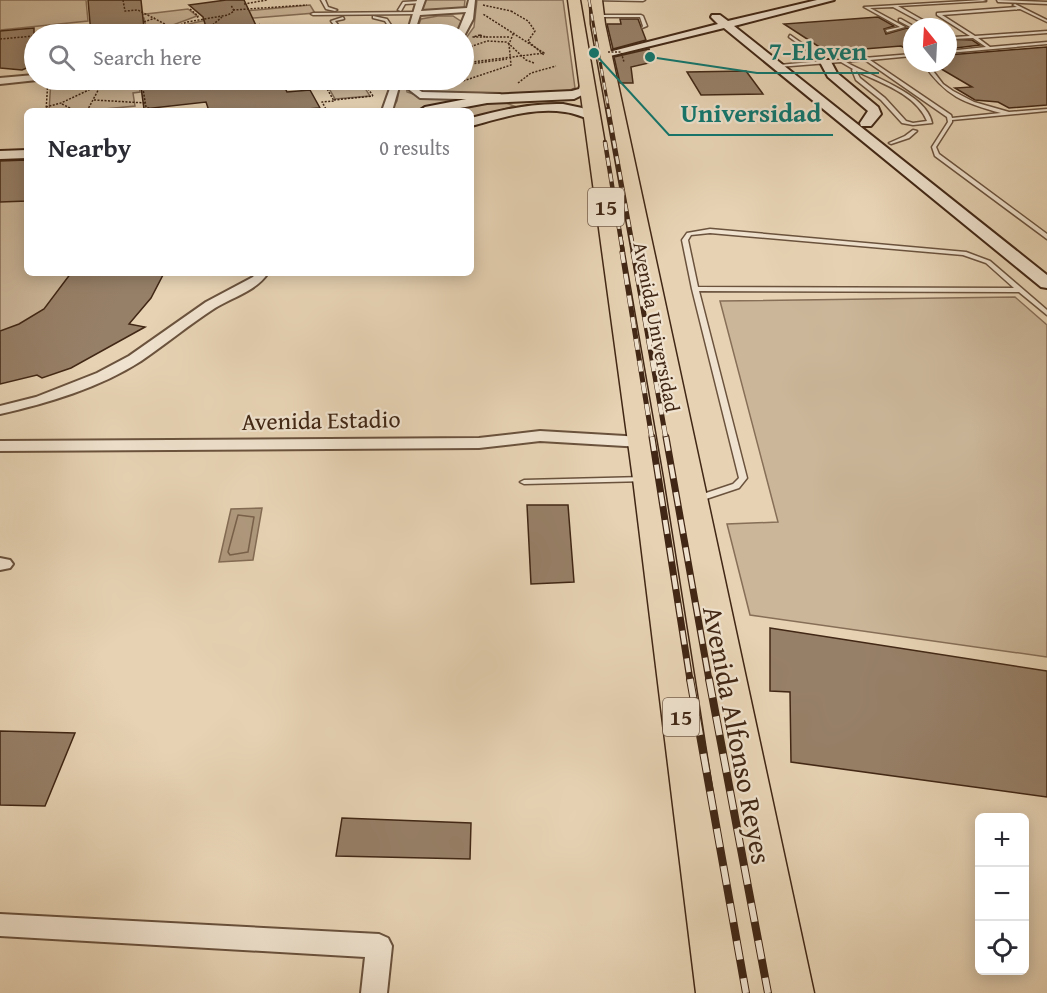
<!DOCTYPE html>
<html lang="en">
<head>
<meta charset="utf-8">
<style>
	body { margin:0; font-family:"Gentium Book Plus",serif; background:#f7f7f7; color:#2b2b33 }
	.controls { position:absolute; right:18px; bottom:18px; display:grid; overflow:hidden; border-radius:9px; box-shadow:0 3px 15px #0003 }
	.controls button { width:54px; height:54px; display:grid; place-items:center; padding:0; border:0; border-bottom:2px solid #e1e1e2; background:#fff; color:#2b2b33; font:30px sans-serif }
	.compass { position:absolute; left:903px; top:18px; width:54px; height:54px; border-radius:50%; background:#fff; box-shadow:0 3px 15px #0003; rotate:342deg }
	.list { margin:0; padding:0; list-style:none }
	h2 { display:flex; justify-content:space-between; align-items:center; height:78px; margin:0; padding:0 24px; font-size:26px }
	h2 small { font-size:20px; font-weight:400; color:#7c7c81 }
	.icon { flex:none; width:33px; height:33px; fill:none; stroke:currentColor; stroke-width:2; stroke-linecap:round; stroke-linejoin:round }
	.map { position:relative; flex:none; width:1047px; height:993px; overflow:hidden }
	.search { position:absolute; background:#fff; box-shadow:0 3px 15px #0003; left:24px; top:24px; width:450px; height:66px; display:flex; align-items:center; gap:15px; box-sizing:border-box; padding:0 21px; border-radius:33px; color:#7c7c81; font-size:22px }
	.panel { position:absolute; background:#fff; box-shadow:0 3px 15px #0003; left:24px; top:108px; width:450px; height:168px; border-radius:9px }
	.map>svg:first-child { display:block }
</style>
</head>
<body>
<div class="map">
<svg width="1047" height="993" viewBox="0 0 1047 993">
	<rect width="100%" height="100%" fill="#e7d3b4"/>
	<filter id="stains"><feTurbulence type="fractalNoise" baseFrequency=".00333" numOctaves="4"/><feColorMatrix values="0 0 0 0 .2 0 0 0 0 .09 0 0 0 0 .02 0 0 0 .5 -.17"/></filter>
	<radialGradient id="worn" r=".72"><stop offset=".6" stop-color="#630" stop-opacity="0"/><stop offset="1" stop-color="#630" stop-opacity=".3"/></radialGradient>
	<g fill="#cbb699" stroke="#866e57" stroke-width="1.5">
		<polygon points="0,0 86,0 88,21 0,30"/>
		<polygon points="424,0 465,0 464,9 426,11 421,10"/>
		<path d="M477 0H563L575 88C557 98 444 96 420 91L428 80H464V41L474 27Z"/>
		<polygon points="310,5 315,13 240,19 216,30 206,31 207,34 190,34 176,27 245,11"/>
		<polygon points="188,9 197,16 173,25 146,27 144,18 139,18 138,15"/>
		<polygon points="438,16 453,16 462,22 454,34 415,34 421,19"/>
		<polygon points="51,80 127,80 128,86 139,85 140,92 133,93 135,106 105,109 105,111 49,111"/>
		<polygon points="324,80 360,80 370,96 335,99"/>
		<polygon points="401,80 411,80 406,85 407,92 425,98 470,98 411,111 391,111 397,101"/>
		<polygon points="501,101 514,106 471,119 471,111 453,109"/>
		<polygon points="27,173 27,273 150,273 0,373 0,174"/>
		<polygon points="1015,297 1047,325 1047,657 750,615 727,524 778,522 720,301"/>
	</g>
	<polygon fill="#af997e" stroke="#836b54" stroke-width="1.5" points="262,508 253,560 219,562 231,509"/>
	<g fill="none" stroke-linecap="round" stroke-linejoin="round">
		<polygon stroke="#78604a" stroke-width="1.5" points="238,515 254,517 248,552 230,555 228,552"/>
	</g>
	<g fill="#978068" stroke="#412715" stroke-width="1.5">
		<polygon points="88,0 141,0 144,28 112,34 91,34"/>
		<polygon points="226,0 244,0 259,32 208,34 203,17 189,5"/>
		<polygon points="878,17 894,26 884,29 886,34 907,28 912,30 912,52 901,46 827,52 784,24"/>
		<polygon points="620,19 638,19 646,40 613,49 607,24 621,24"/>
		<polygon points="34,28 34,65 22,70 0,68 0,31"/>
		<polygon points="948,39 972,40 980,45 948,49"/>
		<polygon points="1047,47 1047,105 1009,108 998,102 975,100 955,88 972,87 931,63 948,63 948,55"/>
		<polygon points="649,49 653,62 631,67 633,83 620,83 614,57"/>
		<polygon points="746,71 763,94 701,95 687,72"/>
		<polygon points="140,80 281,80 287,92 310,90 320,108 308,109 309,111 209,111 206,102 144,109"/>
		<polygon points="27,160 27,201 0,202 0,161"/>
		<polygon points="71,273 164,273 151,298 129,324 145,327 71,368 42,378 37,375 0,384 0,331 19,324 44,309"/>
		<polygon points="527,505 568,505 574,582 531,584"/>
		<polygon points="770,628 1047,671 1047,797 791,762 790,692 770,691"/>
		<polygon points="0,731 75,733 45,806 0,805"/>
		<polygon points="342,818 471,823 470,859 336,856"/>
	</g>
	<g fill="none" stroke-linecap="round" stroke-linejoin="round">
		<g stroke="#6a523d" stroke-width="3">
			<g id="lane">
				<polygon points="321,0 325,0 328,7 337,10 335,11 326,9"/>
				<polygon points="594,0 645,0 643,1"/>
				<polygon points="983,0 986,1 898,6 935,27 930,27 893,7 870,8 905,27 887,32 886,30 900,27 864,7"/>
				<polygon points="997,0 1047,2 1047,4 998,2"/>
				<polygon points="421,1 422,3 405,4 401,11 398,10 403,2"/>
				<polygon points="1015,4 1047,20 1047,22 1020,9 942,15 975,36 1047,31 1047,33 978,38 990,47 1047,42 1047,44 948,53 948,51 986,47 973,38 953,39 948,37 948,34 954,37 970,36 937,15 937,13 1017,7 1013,5"/>
				<polygon points="417,12 418,14 313,15 311,14 313,13"/>
				<polygon points="597,15 641,15 643,16 647,26 642,28 643,26 640,17 596,17"/>
				<polygon points="373,16 387,19 397,34 393,34 385,21 373,18"/>
				<polygon points="343,17 344,19 335,21 345,34 341,34 331,21"/>
				<polygon points="899,19 901,19 915,27 912,28 899,21"/>
				<path d="M790 35 827 61 912 54V56L870 60 951 115 952 118 1001 113C964 103 945 96 923 63H927L943 84 953 91 974 102 1009 112 1047 109V111L952 120V122L936 147 939 154 1047 234V239L935 156 932 147 948 122 947 117 865 60 846 62C870 76 927 94 932 123L913 125 902 123 881 100 856 80 852 70 853 69 841 62 778 67 779 65 822 61 789 37ZM856 71C881 83 916 94 927 121L913 123 906 121 885 98 860 78Z"/>
				<polygon points="913,130 917,131 909,138 891,144 889,143 905,136"/>
				<path d="M710 229 966 252 990 261 1047 310V315L1019 292 699 291 747 478 739 488 697 502 694 501 693 499 694 497 733 484 739 478 692 289 682 240 687 233ZM710 233 963 255 986 263 1014 288 698 287 688 240 691 235Z"/>
				<polygon points="644,477 647,477 648,479 647,481 524,484 520,482 524,480"/>
			</g>
		</g>
		<g stroke="#6a523d" stroke-width="4">
			<g id="street">
				<polygon points="417,0 425,0 421,11 467,8 469,0 475,0 473,19 464,36 457,34 466,12 420,15 414,34 407,34"/>
				<polygon points="34,75 37,80 0,84 0,78"/>
				<polygon points="393,80 401,80 392,111 382,111"/>
				<polygon points="414,80 422,80 416,88 422,92 500,94 504,97 500,100 420,98 407,88"/>
				<path d="M256 273H268C256 291 233 297 215 308 190 324 166 344 141 361 99 388 48 403 0 414V406L36 397 97 373 129 356 206 302 253 277Z"/>
				<polygon points="540,431 642,437 650,442 642,447 540,441 479,448 0,451 0,441 479,438"/>
				<polygon points="0,558 10,560 13,564 10,568 0,570"/>
				<polygon points="0,914 379,934 388,938 392,946 387,993 361,993 365,957 0,936"/>
			</g>
		</g>
		<g stroke="#412715" stroke-width="4">
			<g id="secondary">
				<polygon points="817,0 834,0 734,26 1047,275 1047,288 1041,287 724,28 610,56 605,53 718,24 711,17 712,15 720,15 728,21"/>
				<polygon points="822,60 830,60 837,73 878,107 881,114 871,126 861,126 860,123 868,111 828,77 820,62"/>
				<polygon points="586,79 592,83 590,91 574,99 487,103 444,111 419,111 425,107 487,95 572,91 579,89 582,81"/>
				<path d="M563 104 582 108 598 116 592 120C583 117 574 113 565 112 533 107 501 118 471 126V118C502 110 531 103 563 104Z"/>
				<polygon points="27,150 27,158 0,159 0,151"/>
			</g>
		</g>
		<g stroke="#412715" stroke-width="3">
			<g id="highway">
				<polygon points="568,0 580,0 663,479 744,993 696,993 633,479"/>
				<polygon points="590,0 602,0 605,24 814,993 766,993 591,24"/>
			</g>
		</g>
		<g stroke="#412715" stroke-width="1.5" stroke-dasharray="2 1.5" stroke-linecap="butt">
			<polyline points="123,0 125,11 138,10 184,34"/>
			<polyline points="244,4 267,0"/>
			<polyline points="483,5 511,11"/>
			<polyline points="190,9 198,16 197,19"/>
			<polyline points="233,10 307,5"/>
			<polyline points="144,22 155,18"/>
			<polyline points="259,24 265,34"/>
			<polyline points="274,28 276,32 286,33"/>
			<polyline points="262,29 310,25"/>
			<polyline points="73,34 171,28"/>
			<polyline points="158,34 187,22 228,15 234,11 231,5"/>
			<polyline points="202,34 222,17"/>
			<polygon points="480,35 486,37 473,37"/>
			<polyline points="486,37 509,37"/>
			<polyline points="0,39 34,36"/>
			<polyline points="464,63 544,53 483,14"/>
			<polyline points="464,65 507,59"/>
			<polyline points="135,80 136,83 142,83 146,107 157,111"/>
			<polyline points="322,80 334,101 322,102 326,109 324,111"/>
			<polyline points="362,80 373,96"/>
			<polyline points="460,82 511,65 509,44 514,32"/>
			<polyline points="518,83 531,73 556,66"/>
			<polyline points="326,87 365,83"/>
			<polyline points="94,100 146,103"/>
			<polyline points="334,100 373,96"/>
			<polyline points="62,104 76,111"/>
			<polyline points="46,107 61,103 110,80"/>
			<polyline points="46,111 48,80"/>
			<polyline points="87,111 102,83"/>
		</g>
		<g stroke="#412715" stroke-width="2" stroke-dasharray="3 2" stroke-linecap="butt">
			<polyline points="73,109 77,111"/>
			<polyline points="152,109 158,111"/>
			<polyline points="323,111 326,109"/>
		</g>
		<use href="#lane" fill="#efe2ce" fill-rule="evenodd"/>
		<use href="#street" fill="#efe2ce" fill-rule="evenodd"/>
		<use href="#secondary" fill="#efe2ce" fill-rule="evenodd"/>
		<use href="#highway" fill="#e7d3b4" fill-rule="evenodd"/>
		<g stroke="#412715" stroke-width="3">
			<polyline id="rail-far4" points="589,0 609,111"/>
		</g>
		<g stroke="#412715" stroke-width="4.5">
			<g id="rail-far3">
				<polyline points="608,109 634,253"/>
				<polyline points="605,142 623,253"/>
			</g>
		</g>
		<g stroke="#412715" stroke-width="5">
			<g id="rail-far2">
				<polyline points="622,252 652,439"/>
				<polyline points="633,252 666,439"/>
			</g>
		</g>
		<g stroke="#412715" stroke-width="7">
			<g id="rail-far1">
				<polyline points="652,437 690,680"/>
				<polyline points="666,437 709,680"/>
			</g>
		</g>
		<g stroke="#412715" stroke-width="8">
			<g id="rail">
				<polyline points="690,679 746,993"/>
				<polyline points="709,679 768,993"/>
			</g>
		</g>
		<use href="#rail-far4" stroke="#efe2ce" stroke-width="2" stroke-dasharray="7" stroke-linecap="butt"/>
		<use href="#rail-far3" stroke="#efe2ce" stroke-width="3" stroke-dasharray="8" stroke-linecap="butt"/>
		<use href="#rail-far2" stroke="#efe2ce" stroke-width="4" stroke-dasharray="11" stroke-linecap="butt"/>
		<use href="#rail-far1" stroke="#efe2ce" stroke-width="4.5" stroke-dasharray="14" stroke-linecap="butt"/>
		<use href="#rail" stroke="#efe2ce" stroke-width="6" stroke-dasharray="19" stroke-linecap="butt"/>
		<g stroke="#412715" stroke-width="1.5" stroke-dasharray="2 1.5" stroke-linecap="butt">
			<polyline points="511,11 528,21 535,31 528,41 544,55"/>
			<polyline points="464,49 487,41 507,42 526,60 534,63"/>
			<polyline points="608,52 621,52 624,62"/>
		</g>
	</g>
	<g text-anchor="middle" dominant-baseline="central" stroke-width="4.5" stroke-linejoin="round" paint-order="stroke">
		<g font-size="20" fill="#412715" stroke="#efe2ce">
			<text transform="translate(657 327) rotate(79)">Avenida Universidad</text>
		</g>
		<g fill="#efe2ce" stroke="#755f4c" stroke-width="1.5">
			<rect x="588" y="188" width="36" height="38" rx="4.5"/>
			<rect x="663" y="698" width="36" height="38" rx="4.5"/>
		</g>
		<g font-size="22" font-weight="bold" fill="#412715">
			<text x="606" y="207">15</text>
			<text x="681" y="717">15</text>
		</g>
		<g font-size="24" fill="#412715" stroke="#efe2ce">
			<text transform="translate(321 420) rotate(-1)">Avenida Estadio</text>
		</g>
		<g font-size="28" fill="#412715" stroke="#efe2ce">
			<text transform="translate(738 735) rotate(79)">Avenida Alfonso Reyes</text>
		</g>
	</g>
	<path fill="none" stroke="#0f766e" stroke-width="2" d="M650 57L757 73H879M594 53L669 135H833"/>
	<g fill="#0f766e" stroke="#efe2ce" stroke-width="2">
		<circle cx="650" cy="57" r="6"/>
		<circle cx="594" cy="53" r="6"/>
	</g>
	<g font-size="26" text-anchor="middle" font-weight="bold" fill="#0f766e" stroke="#efe2ce" stroke-width="4.5" stroke-linejoin="round" paint-order="stroke">
		<text x="818" y="60">7-Eleven</text>
		<text x="751" y="122">Universidad</text>
	</g>
	<rect width="100%" height="100%" filter="url(#stains)"/>
	<rect width="100%" height="100%" fill="url(#worn)"/>
</svg>
<div class="controls">
<button>+</button>
<button>−</button>
<button><svg class="icon" aria-label="locate" viewBox="0 0 24 24"><circle cx="12" cy="12" r="6"/><path d="M12 2v4M12 18v4M2 12h4M18 12h4"/></svg></button>
</div>
<svg class="compass" viewBox="-18 -18 36 36"><path d="M0-13l5 13h-10z" fill="#e53935"/><path d="M0 13l5-13h-10z" fill="#7c7c81"/></svg>
<div class="search"><svg class="icon" aria-label="search" viewBox="0 0 24 24"><circle cx="10" cy="10" r="6"/><path d="M15 15l6 6"/></svg>Search here</div>
<section class="panel">
<h2>Nearby<small>0 results</small></h2>
<ul class="list">
</ul>
</section>
</div>
</body>
</html>
